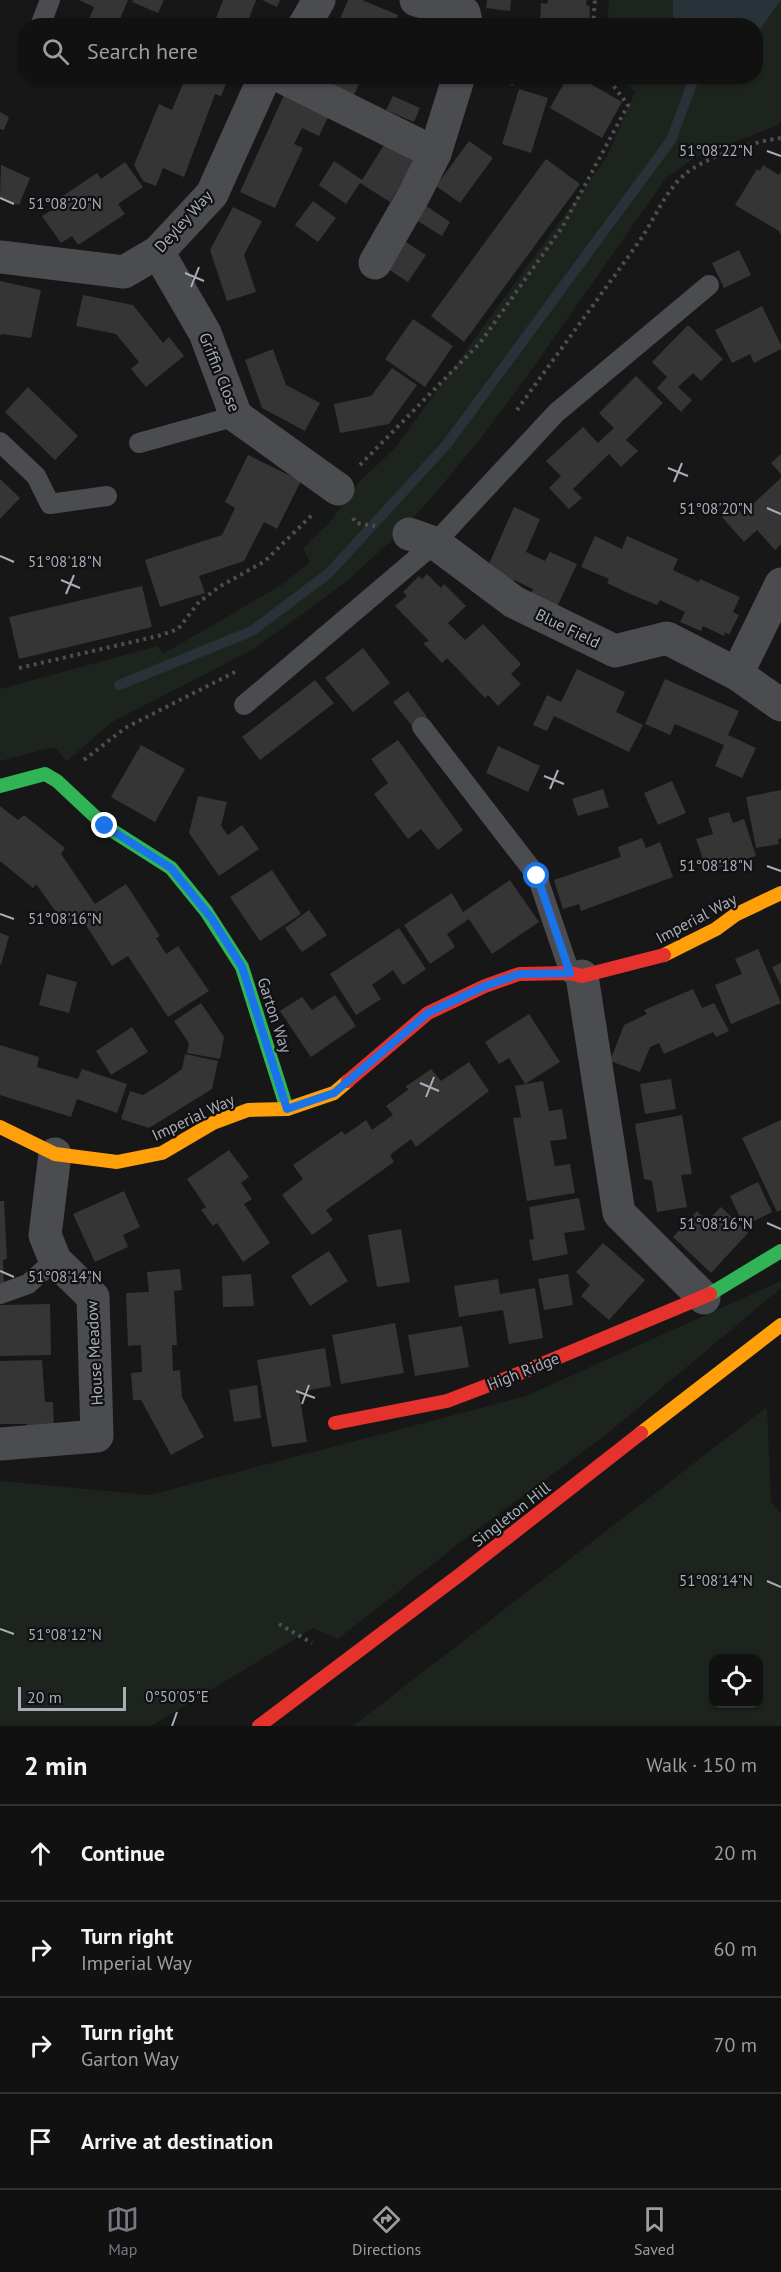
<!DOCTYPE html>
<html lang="en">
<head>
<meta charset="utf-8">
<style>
	body { margin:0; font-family:"PT Sans",sans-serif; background:#1a1a1a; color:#f1f3f6 }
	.controls { position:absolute; right:18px; bottom:18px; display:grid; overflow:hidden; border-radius:12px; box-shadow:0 2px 4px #0004 }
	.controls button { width:54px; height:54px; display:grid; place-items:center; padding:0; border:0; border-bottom:2px solid #303131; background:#111; color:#f1f3f6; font:30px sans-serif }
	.scale { position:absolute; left:18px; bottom:15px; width:108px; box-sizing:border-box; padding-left:6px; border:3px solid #a8adb8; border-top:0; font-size:16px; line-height:21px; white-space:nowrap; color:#a8adb8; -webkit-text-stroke:4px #111113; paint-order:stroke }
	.stop { position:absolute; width:18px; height:18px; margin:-14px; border:4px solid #1a73e8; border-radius:50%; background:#fff }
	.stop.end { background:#1a73e8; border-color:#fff; box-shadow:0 2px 6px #0008 }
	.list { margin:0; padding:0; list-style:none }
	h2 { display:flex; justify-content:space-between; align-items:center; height:78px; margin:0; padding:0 24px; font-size:26px }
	h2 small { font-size:20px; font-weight:400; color:#9c9d9f }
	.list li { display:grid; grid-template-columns:39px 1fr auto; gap:18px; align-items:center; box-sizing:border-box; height:96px; padding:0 24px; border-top:2px solid #303131 }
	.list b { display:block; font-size:22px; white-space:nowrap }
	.list p { margin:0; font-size:20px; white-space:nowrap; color:#9c9d9f }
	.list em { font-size:20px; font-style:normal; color:#9c9d9f }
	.icon { flex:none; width:33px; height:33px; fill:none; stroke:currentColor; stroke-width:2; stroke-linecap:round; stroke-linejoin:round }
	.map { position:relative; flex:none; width:781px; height:1726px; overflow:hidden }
	.search { position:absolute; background:#111; box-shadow:0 2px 4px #0004; left:18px; right:18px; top:18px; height:66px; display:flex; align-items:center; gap:15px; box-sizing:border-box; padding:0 21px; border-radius:24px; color:#9c9d9f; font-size:22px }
	.sheet { height:462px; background:#111 }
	nav { display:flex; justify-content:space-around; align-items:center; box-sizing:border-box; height:84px; border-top:2px solid #303131; background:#111; font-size:16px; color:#9c9d9f }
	nav a { display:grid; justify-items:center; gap:3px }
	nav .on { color:#757880 }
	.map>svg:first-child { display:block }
</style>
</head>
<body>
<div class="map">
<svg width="781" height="1726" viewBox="0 0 781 1726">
	<rect width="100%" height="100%" fill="#171717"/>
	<g fill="#1d241e" fill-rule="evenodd">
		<polygon points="609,0 781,0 781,121 778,125 696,157 666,178 523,382 481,438 427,503 393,539 347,581 254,649 112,722 67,761 54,747 0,761 0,689 158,646 163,654 283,584 310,562 303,548 330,522 359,482 395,448 606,158 635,92 619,77 756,76 756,26 607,25"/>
		<polygon points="781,1281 781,1288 608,1433 466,1538 338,1639 313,1628 151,1726 0,1726 0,1481 150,1495 526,1396"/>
		<path d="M767 1407 771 1502 781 1514V1726H353ZM758 1658V1704H714V1658Z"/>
	</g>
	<polygon fill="#2a3239" points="673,0 781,0 756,35 756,26 673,25"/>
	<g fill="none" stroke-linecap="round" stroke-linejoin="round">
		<polyline stroke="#2a3239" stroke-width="10" points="119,685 252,631 329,573 447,444 671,140 695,76"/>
	</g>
	<g fill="#353536">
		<polygon points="79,0 128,0 117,26 91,26 87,24 94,7"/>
		<polygon points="133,0 164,0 158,13 132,2"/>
		<polygon points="223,0 256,0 246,26 213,26"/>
		<polygon points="262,0 280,0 277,7"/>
		<polygon points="348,0 362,0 398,15 393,26 337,26"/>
		<polygon points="487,0 511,0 510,11 486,8"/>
		<polygon points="548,0 587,0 586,5 590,6 589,26 540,26 541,3 547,4"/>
		<polygon points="186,76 229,76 221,96 215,94 184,177 163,168 156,186 143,181 134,165 159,104 172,110"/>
		<polygon points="319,76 362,76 352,100 316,84"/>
		<polygon points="491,76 517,76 513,86"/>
		<polygon points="568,76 577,76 622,102 602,138 550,108"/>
		<polygon points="519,89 548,98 531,153 502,144"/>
		<polygon points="284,95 331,111 319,136 302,128 294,144 303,148 275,208 240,192"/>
		<polygon points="393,96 420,108 414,122 386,110"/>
		<polygon points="0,112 9,117 4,130 0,129"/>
		<polygon points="387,140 417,158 390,202 360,183 346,204 319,185 334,161 362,180"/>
		<polygon points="469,141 493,158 460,203 436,186"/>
		<polygon points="546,159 580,184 464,342 431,316"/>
		<polygon points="125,162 143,187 118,204 125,214 78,245 72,236 61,243 42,216 54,209 51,204 97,173 101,179"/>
		<polygon points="1,165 30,178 19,205 0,198"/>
		<polygon points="763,165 779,175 781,172 781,236 779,231 735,205 757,169 760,171"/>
		<polygon points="313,201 336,218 318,242 295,225"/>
		<polygon points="425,205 450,222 442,236 416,220"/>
		<polygon points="233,207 262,221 244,255 256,292 227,301 210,250"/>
		<polygon points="403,240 426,255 408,282 385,267"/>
		<polygon points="739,250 751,275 724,288 712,263"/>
		<polygon points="0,281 41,290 31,338 2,334 0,336"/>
		<polygon points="83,295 133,305 163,343 169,337 184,356 146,387 131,369 139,362 116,334 76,326"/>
		<polygon points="762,306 781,345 781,349 754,363 750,354 732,363 715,330"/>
		<polygon points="413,319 453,346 425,387 385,359"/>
		<polygon points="688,325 723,359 701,381 693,373 678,387 692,400 681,412 657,388 667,377 652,362"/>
		<polygon points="273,349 286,385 320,403 305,431 262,408 245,360"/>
		<polygon points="392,368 417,385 389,424 340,433 334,404 371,396"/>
		<polygon points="636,376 663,403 626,440 638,451 621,467 609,454 573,489 582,498 569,509 549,488 561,476 546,461 583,427 598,443 605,436 614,428 599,413"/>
		<polygon points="28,387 78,436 55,460 5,412"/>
		<polygon points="781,454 781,474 771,463"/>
		<polygon points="248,455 301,481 277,529 264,522 244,561 199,576 205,593 160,607 145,560 222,535 235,508 225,502"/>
		<polygon points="781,478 781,544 775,550 757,530 744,542 722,517 735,506 742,514"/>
		<polygon points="0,479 20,498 0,519"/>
		<polygon points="514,507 540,519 526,552 545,561 550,552 577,564 557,607 530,595 533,589 514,580 512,585 485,573"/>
		<polygon points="595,536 622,549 627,536 678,559 673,570 699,582 700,579 740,597 733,612 739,615 729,635 725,632 724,636 703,626 701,631 680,622 685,612 660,600 657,605 630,594 607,583 609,579 581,567"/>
		<polygon points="427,574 441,588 444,584 466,606 448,623 465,640 483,624 521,664 511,674 521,684 498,706 488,695 485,698 447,658 442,663 423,643 429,641 395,606 407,596 403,592 419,576 422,579"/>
		<polygon points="142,586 152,627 19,659 9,617"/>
		<polygon points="363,648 390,683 353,712 325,678"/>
		<polygon points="577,669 625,692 616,712 643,725 629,752 554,716 547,731 533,725 547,695 561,702"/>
		<polygon points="665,679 739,711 728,735 756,748 742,778 715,766 724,745 675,724 670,735 645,724"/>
		<polygon points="315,680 334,703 260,760 242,737"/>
		<polygon points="408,691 427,717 413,727 393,702"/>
		<polygon points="398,740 463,830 438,850 421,829 408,839 374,794 388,783 371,759"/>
		<polygon points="141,745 185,769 155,822 111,797"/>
		<polygon points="498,746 540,766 528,792 486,773"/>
		<polygon points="672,781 686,813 658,825 644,793"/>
		<polygon points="603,789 609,807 578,816 572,799"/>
		<polygon points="781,790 781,838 778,839 779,844 756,848 746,797"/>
		<polygon points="198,796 227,802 221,826 228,835 242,825 259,849 219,876 189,833"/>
		<polygon points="0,806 18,820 24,815 65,848 61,854 95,904 126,884 160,936 156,938 166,954 178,946 209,991 168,1017 128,956 112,966 79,914 66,926 36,884 33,888 0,861"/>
		<polygon points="729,812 733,823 744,819 756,856 707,871 696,839 713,834 708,818"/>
		<polygon points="642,838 646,848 660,842 673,877 581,911 579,904 563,909 554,880 621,857 618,847"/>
		<polygon points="272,870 301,914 260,941 230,897"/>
		<polygon points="510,880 539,922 492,954 469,919 447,934 455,947 430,964 404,925 452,893 463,912"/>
		<polygon points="309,910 327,935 302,952 285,928"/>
		<polygon points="399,928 426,969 403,985 393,970 372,985 381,999 356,1015 330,974"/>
		<polygon points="0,933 9,936 1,965 0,965"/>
		<polygon points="758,949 781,1003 731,1024 715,985 742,974 735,959"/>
		<polygon points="781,963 781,986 772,967"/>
		<polygon points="47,974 77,982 69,1013 39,1005"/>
		<polygon points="693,989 702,1008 714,1003 729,1031 716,1037 713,1032 664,1054 659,1043 650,1047 640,1072 610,1061 624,1025 647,1014 644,1010"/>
		<polygon points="335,995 356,1026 311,1057 280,1011 302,997 312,1010"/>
		<polygon points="201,1003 224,1037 220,1059 187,1053 189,1043 174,1021"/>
		<polygon points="529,1014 560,1062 525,1084 509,1058 499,1064 485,1042"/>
		<polygon points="132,1027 148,1052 111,1075 96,1051"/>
		<polygon points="0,1045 39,1057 37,1067 78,1079 82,1069 127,1084 117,1113 77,1099 71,1117 0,1095"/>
		<polygon points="185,1054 218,1061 212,1089 149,1128 121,1119 130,1091 143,1095 164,1082 182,1069"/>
		<polygon points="469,1062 489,1091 416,1147 411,1139 390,1155 394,1162 326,1210 333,1220 312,1235 282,1195 303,1179 293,1165 342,1131 345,1135 366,1120 372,1130 393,1115 386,1106 409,1089 405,1087 431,1069 441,1081"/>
		<polygon points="671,1079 676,1109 645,1114 640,1084"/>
		<polygon points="543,1081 549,1111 562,1109 567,1139 550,1141 555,1166 570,1164 575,1193 527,1201 513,1118 521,1117 515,1086"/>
		<polygon points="682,1115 692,1174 681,1175 687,1207 657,1212 652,1181 644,1179 635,1124"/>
		<polygon points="781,1120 781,1210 777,1212 742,1138"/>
		<polygon points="229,1150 249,1177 241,1183 252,1199 244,1204 270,1243 243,1262 217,1223 213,1226 201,1210 206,1207 187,1179"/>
		<polygon points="758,1182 772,1212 744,1226 730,1196"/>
		<polygon points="124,1191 140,1227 123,1235 128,1247 95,1262 73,1214"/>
		<polygon points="579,1198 585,1230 564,1233 568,1254 533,1261 529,1240 534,1239 529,1207"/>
		<polygon points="0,1201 4,1201 7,1259 3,1260 4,1283 0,1283"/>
		<polygon points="721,1207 748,1233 711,1273 673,1237 697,1211 707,1221"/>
		<polygon points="401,1229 410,1282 377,1287 368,1235"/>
		<polygon points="603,1243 645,1280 609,1320 581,1296 590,1285 576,1272"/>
		<polygon points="329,1251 348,1281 310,1306 291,1276"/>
		<polygon points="180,1269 182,1290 174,1291 177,1345 172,1345 173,1371 180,1370 182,1397 204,1437 171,1455 141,1400 133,1400 131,1373 142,1372 141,1345 128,1346 126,1293 149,1292 147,1272"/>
		<polygon points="251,1274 254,1306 223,1307 222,1276"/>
		<polygon points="568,1274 573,1305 544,1310 538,1279"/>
		<polygon points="498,1279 500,1294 535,1288 543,1338 509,1344 503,1310 459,1317 454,1286"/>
		<polygon points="50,1304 51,1355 0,1356 0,1305"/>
		<polygon points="395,1323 404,1373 341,1384 332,1335"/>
		<polygon points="462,1326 469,1367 415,1376 408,1335"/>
		<polygon points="325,1348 331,1386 299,1392 307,1442 272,1447 257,1360"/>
		<polygon points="42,1360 45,1402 53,1402 54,1431 27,1431 27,1424 0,1424 0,1361"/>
		<polygon points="257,1385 261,1418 234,1422 229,1390"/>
	</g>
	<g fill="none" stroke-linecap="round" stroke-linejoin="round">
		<g stroke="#4d4e52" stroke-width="4" stroke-dasharray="3 4.5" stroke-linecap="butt">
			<polyline points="593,26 595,0"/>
			<path d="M517 410C557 354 598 299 638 243 654 221 663 194 684 175 703 158 755 141 781 138"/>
			<polyline points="360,465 480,343 563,226 628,105 606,76"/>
			<polyline points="353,518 356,523 375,526"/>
			<polyline points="19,668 158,636 178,629 199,602 219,587 265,561 313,514"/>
			<polyline points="84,760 125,728 235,672"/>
			<polyline points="279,1624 312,1643"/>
		</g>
		<g stroke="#4b4c50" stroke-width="20">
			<polyline points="40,26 50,0"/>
			<polyline points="0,442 36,476 50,504 107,496"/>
			<polyline points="139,443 236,416"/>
			<polyline points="244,705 435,543 556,413 709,285"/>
			<polyline points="422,727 537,876 570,973"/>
			<polyline points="0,1294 28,1284 55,1260"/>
		</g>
		<g stroke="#4b4c50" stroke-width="33">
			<polyline points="416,0 464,13 467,26"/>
			<polyline points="304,26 319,0"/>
			<polyline points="280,76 435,153"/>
			<polyline points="158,252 205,333 236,416 338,489"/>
			<polyline points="0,257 124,272 158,252 212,194 265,76"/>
			<polyline points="375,263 415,193 435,153 459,76"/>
			<polyline points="409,534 435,543 514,602 615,651 667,638 737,674 781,705"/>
			<polyline points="737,674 781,584"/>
			<polyline points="582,976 619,1213 704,1298"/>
			<polyline points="0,1444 97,1436 93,1297 55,1260 45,1235 55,1154"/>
		</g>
		<g stroke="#30b455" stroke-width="14">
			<polyline points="0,786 45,774 57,781 105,826 171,868 206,911 242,967 287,1109"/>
			<polyline points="710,1294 781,1251"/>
		</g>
		<g stroke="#ff9f0a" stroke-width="14">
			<polyline points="664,955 716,929 735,915 781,893"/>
			<polyline points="0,1127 55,1154 117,1162 162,1153 213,1123 248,1110 287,1109 334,1093 348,1081"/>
			<polyline points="641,1433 781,1325"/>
		</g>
		<g stroke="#e5322d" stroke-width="14">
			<polyline points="348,1081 428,1013 485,986 519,974 570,973 582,976 664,955"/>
			<polyline points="335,1423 447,1401 523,1372 710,1294"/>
			<polyline points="259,1726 462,1573 641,1433"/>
		</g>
	</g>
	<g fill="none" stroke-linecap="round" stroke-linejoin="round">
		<polyline stroke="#1a73e8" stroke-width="8" points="105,826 171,868 212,919 242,967 287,1109 334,1093 428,1013 485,986 519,974 570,973 537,876"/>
	</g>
	<path fill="none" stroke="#a8adb8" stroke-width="2" d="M767 151 781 156M0 198 14 204M185 273 204 281M191 287 199 267M668 468 688 476M674 482 682 463M767 508 781 514M0 556 14 562M61 580 80 588M66 594 74 575M544 776 564 784M550 789 558 770M767 866 781 871M0 914 14 919M420 1083 439 1091M426 1097 434 1077M767 1223 781 1229M0 1271 14 1277M296 1391 315 1398M302 1404 309 1385M767 1581 781 1587M0 1629 14 1634M172 1726 177 1712"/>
	<g text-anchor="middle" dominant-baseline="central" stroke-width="4.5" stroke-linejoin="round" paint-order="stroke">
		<g font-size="16" fill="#a8adb8" stroke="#111113">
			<text transform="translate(183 221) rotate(-48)">Deyley Way</text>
			<text transform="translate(220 372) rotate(68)">Griffin Close</text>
			<text transform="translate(568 628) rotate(26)">Blue Field</text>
			<text transform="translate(696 918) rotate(-28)">Imperial Way</text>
			<text transform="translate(275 1015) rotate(72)">Garton Way</text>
			<text transform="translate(193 1117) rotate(-25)">Imperial Way</text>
			<text transform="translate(94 1353) rotate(-93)">House Meadow</text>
			<text transform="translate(523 1371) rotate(-22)">High Ridge</text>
			<text transform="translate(511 1514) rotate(-38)">Singleton Hill</text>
		</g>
	</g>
	<g font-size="15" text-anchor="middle" fill="#a8adb8" stroke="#111113" stroke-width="4.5" stroke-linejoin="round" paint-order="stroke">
		<text x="716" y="156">51°08'22"N</text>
		<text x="65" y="209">51°08'20"N</text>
		<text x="716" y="514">51°08'20"N</text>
		<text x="65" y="567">51°08'18"N</text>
		<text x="716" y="871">51°08'18"N</text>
		<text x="65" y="924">51°08'16"N</text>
		<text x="716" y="1229">51°08'16"N</text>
		<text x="65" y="1282">51°08'14"N</text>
		<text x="716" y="1586">51°08'14"N</text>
		<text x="65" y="1640">51°08'12"N</text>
		<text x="177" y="1702">0°50'05"E</text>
	</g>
</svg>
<div class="controls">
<button><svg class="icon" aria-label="locate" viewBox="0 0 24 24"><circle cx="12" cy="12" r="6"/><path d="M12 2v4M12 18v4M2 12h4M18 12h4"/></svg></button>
</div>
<div class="scale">20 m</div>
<div class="stop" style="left:537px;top:876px"></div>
<div class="stop end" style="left:105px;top:826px"></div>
<div class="search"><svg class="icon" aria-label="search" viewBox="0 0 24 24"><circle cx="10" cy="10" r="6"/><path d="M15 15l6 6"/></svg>Search here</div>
</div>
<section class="sheet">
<h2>2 min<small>Walk · 150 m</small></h2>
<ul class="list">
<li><svg class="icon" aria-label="ahead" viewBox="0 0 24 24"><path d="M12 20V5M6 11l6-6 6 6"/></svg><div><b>Continue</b></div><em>20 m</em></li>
<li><svg class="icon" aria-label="right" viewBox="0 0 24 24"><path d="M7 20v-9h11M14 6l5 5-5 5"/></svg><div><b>Turn right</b><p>Imperial Way</p></div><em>60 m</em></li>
<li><svg class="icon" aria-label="right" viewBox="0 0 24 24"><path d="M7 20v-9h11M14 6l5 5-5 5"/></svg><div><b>Turn right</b><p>Garton Way</p></div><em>70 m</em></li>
<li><svg class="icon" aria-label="arrive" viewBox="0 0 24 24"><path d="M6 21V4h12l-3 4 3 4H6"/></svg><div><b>Arrive at destination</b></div></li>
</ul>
</section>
<nav>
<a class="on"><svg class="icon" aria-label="map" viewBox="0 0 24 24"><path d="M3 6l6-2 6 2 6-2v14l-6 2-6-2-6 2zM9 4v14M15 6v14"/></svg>Map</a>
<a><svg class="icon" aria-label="directions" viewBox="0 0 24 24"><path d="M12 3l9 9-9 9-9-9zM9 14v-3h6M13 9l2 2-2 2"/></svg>Directions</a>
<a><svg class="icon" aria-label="saved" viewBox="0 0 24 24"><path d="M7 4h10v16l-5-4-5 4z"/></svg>Saved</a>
</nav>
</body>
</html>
